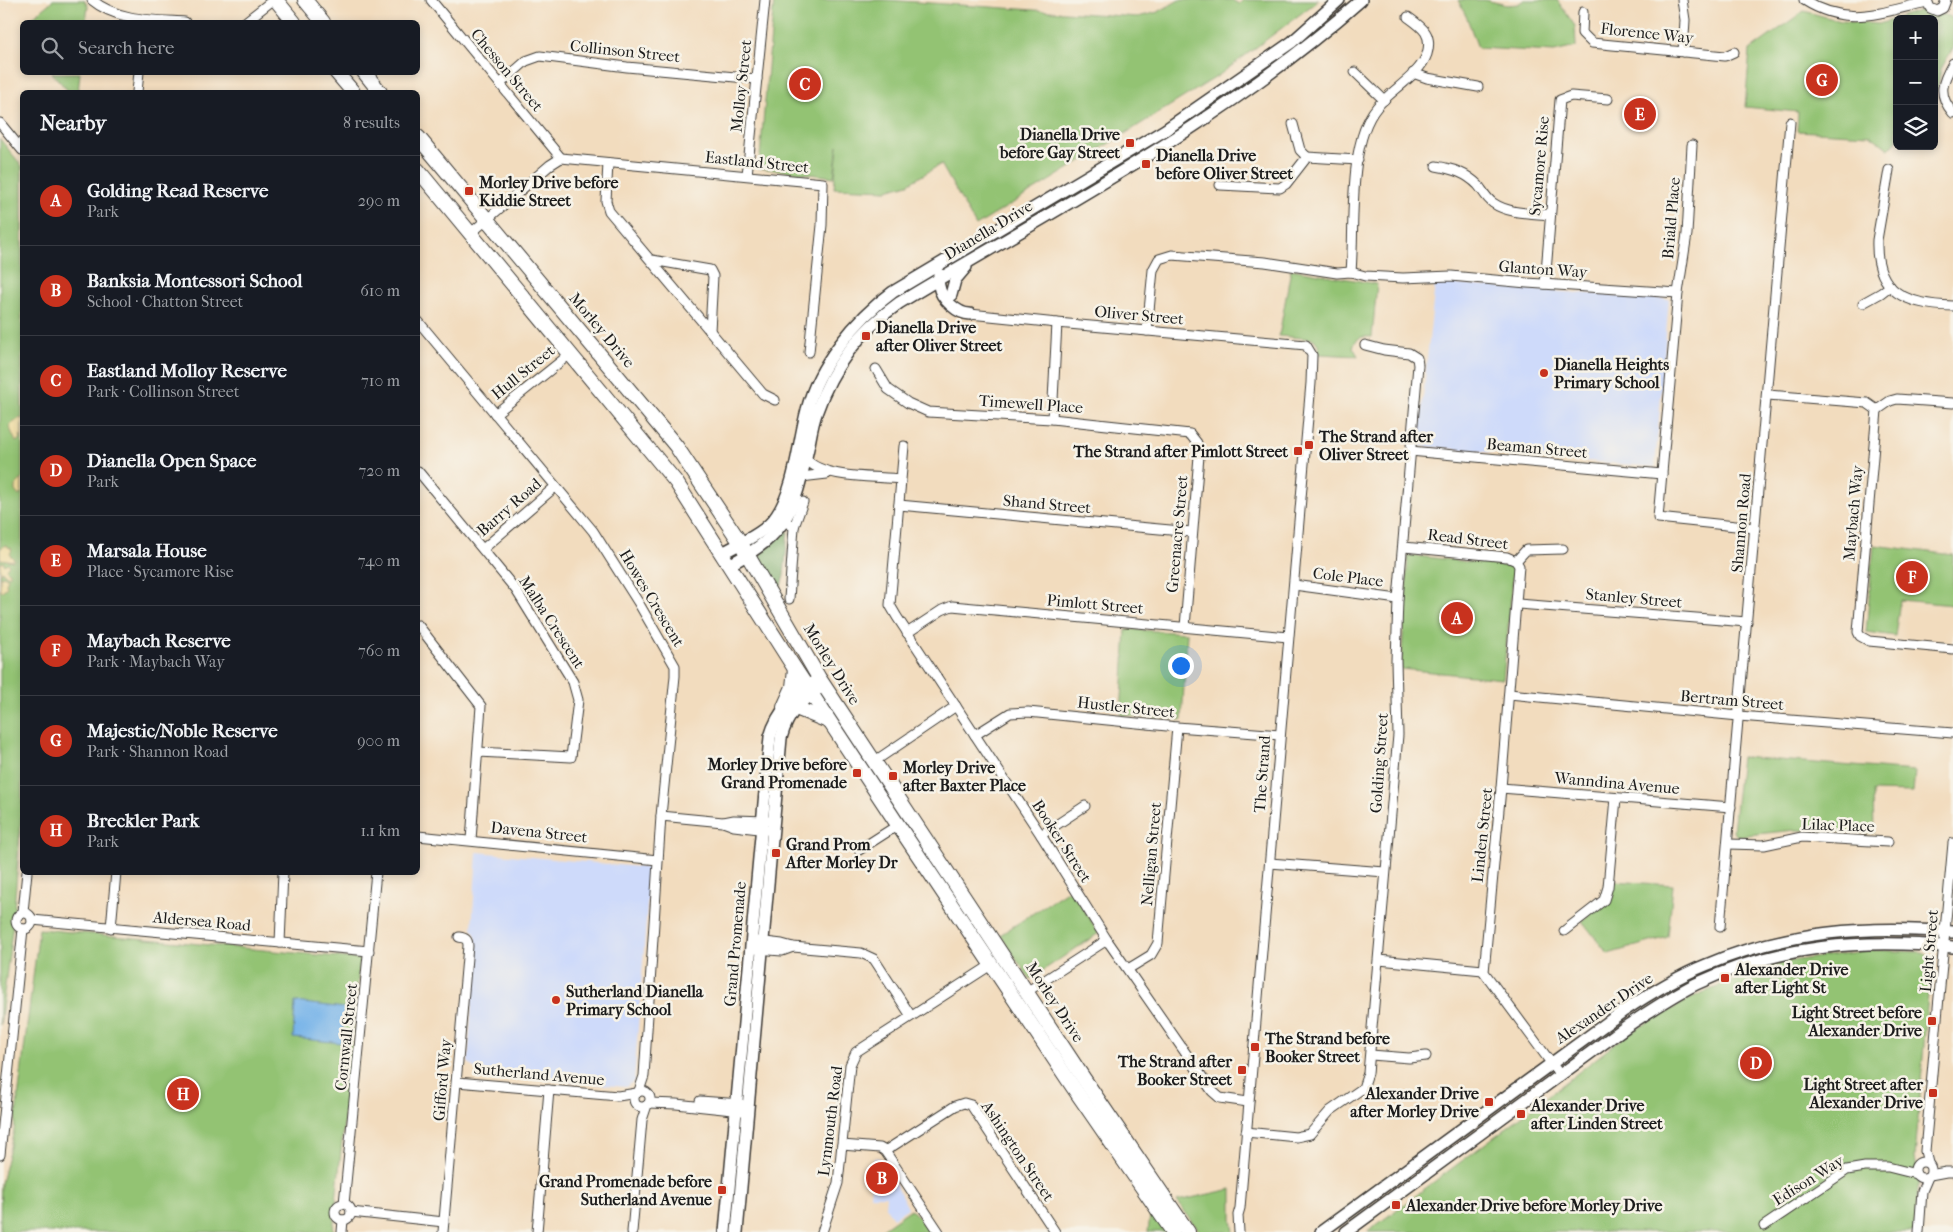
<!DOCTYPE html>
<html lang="en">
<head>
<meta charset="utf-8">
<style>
	body { margin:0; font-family:"IM FELL French Canon",serif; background:#20242c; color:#f1f3f6 }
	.controls { position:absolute; right:15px; top:15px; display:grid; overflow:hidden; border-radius:8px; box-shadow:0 2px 8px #0003 }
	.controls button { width:45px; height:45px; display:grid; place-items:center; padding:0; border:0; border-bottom:1px solid #363941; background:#171b24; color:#f1f3f6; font:25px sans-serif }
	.you { position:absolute; left:1180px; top:665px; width:18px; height:18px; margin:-12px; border:4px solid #fff; border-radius:50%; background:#1a73e8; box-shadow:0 0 0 8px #1a73e833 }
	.badge { display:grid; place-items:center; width:32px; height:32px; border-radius:50%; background:#c8321e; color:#fff; font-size:16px; font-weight:700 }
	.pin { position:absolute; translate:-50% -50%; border:2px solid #fff; box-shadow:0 1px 5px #0006 }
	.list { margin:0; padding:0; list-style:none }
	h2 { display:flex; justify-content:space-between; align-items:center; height:65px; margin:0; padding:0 20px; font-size:21px }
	h2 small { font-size:16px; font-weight:400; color:#9ea1a6 }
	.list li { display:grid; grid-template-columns:32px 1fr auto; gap:15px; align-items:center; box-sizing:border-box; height:90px; padding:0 20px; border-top:1px solid #363941 }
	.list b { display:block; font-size:19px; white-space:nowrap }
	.list p { margin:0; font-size:16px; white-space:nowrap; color:#9ea1a6 }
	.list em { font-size:16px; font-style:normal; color:#9ea1a6 }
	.icon { flex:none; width:28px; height:28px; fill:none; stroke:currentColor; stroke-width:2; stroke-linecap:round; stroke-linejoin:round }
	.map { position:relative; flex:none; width:1953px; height:1232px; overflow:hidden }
	.search { position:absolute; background:#171b24; box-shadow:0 2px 8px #0003; left:20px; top:20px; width:400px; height:55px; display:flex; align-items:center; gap:12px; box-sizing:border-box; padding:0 18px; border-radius:8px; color:#9ea1a6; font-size:19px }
	.panel { position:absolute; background:#171b24; box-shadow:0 2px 8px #0003; left:20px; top:90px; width:400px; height:785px; border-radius:8px }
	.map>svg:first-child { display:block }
</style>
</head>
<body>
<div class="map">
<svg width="1953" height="1232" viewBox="0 0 1953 1232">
	<rect width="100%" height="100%" fill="#f7f3e8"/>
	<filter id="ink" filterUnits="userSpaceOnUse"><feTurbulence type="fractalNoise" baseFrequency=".02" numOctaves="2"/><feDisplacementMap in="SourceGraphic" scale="10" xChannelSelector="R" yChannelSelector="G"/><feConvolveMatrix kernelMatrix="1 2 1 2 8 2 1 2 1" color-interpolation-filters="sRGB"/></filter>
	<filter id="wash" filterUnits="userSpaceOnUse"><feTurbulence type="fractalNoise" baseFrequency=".0096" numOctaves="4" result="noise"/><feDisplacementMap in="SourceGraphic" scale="20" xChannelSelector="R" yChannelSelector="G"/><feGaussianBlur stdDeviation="1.12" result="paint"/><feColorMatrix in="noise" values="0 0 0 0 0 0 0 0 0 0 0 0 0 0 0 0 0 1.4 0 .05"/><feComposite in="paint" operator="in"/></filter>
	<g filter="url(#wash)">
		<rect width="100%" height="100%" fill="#f2dcbe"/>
		<g fill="#cedafa">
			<polygon points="1435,283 1669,299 1655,467 1418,446"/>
			<polygon points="477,852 650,868 634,1081 626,1087 479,1073 468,1062 476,937 472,928"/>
			<polygon points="874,1158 879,1158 883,1160 908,1208 893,1218 885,1207 886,1196 870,1196"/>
		</g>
		<g fill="#93c373" stroke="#587048">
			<polygon points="53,0 84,0 88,6 86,22 27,22"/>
			<polygon points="774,0 886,0 1138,17 1158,12 1179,0 1232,0 1239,4 1243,0 1319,0 1218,76 976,226 941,164 908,184 887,190 834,188 838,145 834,177 759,168"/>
			<polygon points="1458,0 1485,0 1507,5 1518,4 1524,0 1557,0 1575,26 1576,47 1554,52 1478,48 1467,18"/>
			<polygon points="1921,10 1949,16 1953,19 1953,48 1941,69 1937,90 1934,93 1934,19 1897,19 1897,140 1889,149 1870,135 1797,131 1798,112 1745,107 1750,50 1804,11 1841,21 1879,24"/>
			<polygon points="52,73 80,73 78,92 69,92"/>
			<polygon points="0,139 22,166 22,806 13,923 0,1025"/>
			<path d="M1291 269 1377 284 1372 337C1362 336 1356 337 1353 347L1358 356 1319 354V346L1314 339 1279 336Z"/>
			<polygon points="1874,545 1953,555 1953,605 1900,600 1895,636 1866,632"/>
			<polygon points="1408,555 1514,567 1503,679 1401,669"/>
			<polygon points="1126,629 1187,633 1182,720 1121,715"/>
			<polygon points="1741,757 1915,771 1913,792 1873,791 1874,833 1796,830 1737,836 1733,831"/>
			<polygon points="1613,881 1673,885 1668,937 1608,954 1582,921 1605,901"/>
			<polygon points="1070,889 1099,933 1030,979 1000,935"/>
			<polygon points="39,929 360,959 333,1232 0,1232 1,1183 14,1131"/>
			<polygon points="1871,950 1923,952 1931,956 1915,1158 1919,1178 1914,1232 1367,1232 1538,1104 1626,1035 1697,995 1783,962"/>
			<polygon points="1232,1189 1232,1219 1234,1232 1200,1232 1177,1201"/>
			<path d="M911 1209C918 1218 926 1223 932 1232H878Z"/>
			<polygon points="1154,1212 1168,1232 1148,1232 1150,1215"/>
		</g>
		<polygon fill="#76a965" stroke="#496240" points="788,531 784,576 778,595 757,557 785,532"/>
		<g fill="#eeda9e" stroke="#857b5d">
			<polygon points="20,418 22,419 22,437 20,435 21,438 16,442 9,426"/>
			<polygon points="22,479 22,491 19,496 15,491 15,486"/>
			<polygon points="5,545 12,549 10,555 14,559 13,561 0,559 0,549"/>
			<polygon points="3,562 5,565 7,563 9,565 6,569 10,573 10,576 4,574 2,571 0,575 0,564"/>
			<polygon points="4,576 8,579 6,583 7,587 2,591 0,591 0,577"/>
		</g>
		<polygon fill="#76b3e9" stroke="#496882" points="295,1002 345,1008 342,1043 293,1038"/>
	</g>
	<g filter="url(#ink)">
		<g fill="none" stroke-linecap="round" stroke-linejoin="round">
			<g stroke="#3c3934" stroke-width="11">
				<g id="minor">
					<path d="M92 0C117 21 153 20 185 22"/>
					<polyline points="431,0 561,158"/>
					<polyline points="1682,0 1685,20 1683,52"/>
					<path d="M1804 0C1848 28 1881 12 1927 2"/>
					<polyline points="1927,0 1930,8 1937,11 1943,8 1946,0"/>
					<polyline points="1583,12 1582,33 1592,43 1725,56 1734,52"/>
					<polyline points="245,22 273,0"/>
					<path d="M1953 63C1942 82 1937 94 1953 113"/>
					<polyline points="1355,72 1384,100"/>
					<polyline points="1413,73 1427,78 1478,87"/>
					<polyline points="500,84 526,61 540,56 627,67 757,79"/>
					<polyline points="137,92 139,72"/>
					<polyline points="0,123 22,150"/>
					<polyline points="1293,124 1300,150 1307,157"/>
					<polyline points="1692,145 1687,234 1678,293 1658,518 1755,528"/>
					<polyline points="1307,157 1358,160"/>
					<polyline points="608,163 606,201 609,211 763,394 775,400"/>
					<path d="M1436 166C1453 169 1466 173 1478 185 1483 191 1486 198 1493 203 1509 214 1532 213 1550 215"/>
					<path d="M1889 170 1877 240C1875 293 1907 305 1953 306"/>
					<polyline points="747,175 765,0"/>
					<polyline points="1220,185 1280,188 1286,184 1307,157"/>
					<polyline points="470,234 550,165 561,158 823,183 822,225 809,352"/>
					<polyline points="652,260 710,270 713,276 710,331"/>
					<path d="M1351 272C1355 226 1347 143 1377 107 1391 90 1420 75 1427 54 1433 34 1422 27 1408 17"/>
					<polyline points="1545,284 1560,100 1571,96 1608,99"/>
					<polyline points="1863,303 1881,293 1890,286"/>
					<path d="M970 314 1057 323 1306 345 1312 355 1311 383C1288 658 1262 933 1240 1208L1238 1215 1239 1232"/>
					<polyline points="418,321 593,531 638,602 675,666 675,676 661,816 644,1076 639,1091"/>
					<polyline points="1147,331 1153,270 1159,259 1172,255 1265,262 1337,273 1351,272 1365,276 1403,278 1451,276 1527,283 1678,293"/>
					<polyline points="876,369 888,389 908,403 928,412 1052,419 1190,434 1197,443 1199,456 1185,627"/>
					<polyline points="1768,395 1867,403 1877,410 1858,632 1860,636 1869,641 1953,649"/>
					<polyline points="1877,410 1890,401 1897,399 1953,403"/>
					<polyline points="495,414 570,354"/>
					<polyline points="1052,419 1057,323"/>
					<polyline points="904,446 890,605 897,617 1041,835 1107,940 1212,1091 1220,1098 1248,1102"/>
					<polyline points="1410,451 1662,474"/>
					<path d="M806 459C823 479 874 476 900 479"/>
					<polyline points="418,471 516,590 573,682 578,700 571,757 478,752"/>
					<polyline points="801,477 827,474"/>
					<polyline points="899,505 1192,532"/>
					<polyline points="779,518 794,527 789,599"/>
					<polyline points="794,527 803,502"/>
					<polyline points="1404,547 1507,557 1516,561 1519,566 1501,788 1484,972 1560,1075"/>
					<polyline points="483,549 555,487"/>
					<polyline points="1516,561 1526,550 1563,549"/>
					<polyline points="1294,585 1398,599"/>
					<polyline points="1518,604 1747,622"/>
					<polyline points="418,625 481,706 471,840"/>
					<polyline points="907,633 942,610 952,606 1288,637"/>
					<polyline points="1509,694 1739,716 1953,733"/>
					<polyline points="975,735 1010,713 1028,712 1177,727 1280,735"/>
					<polyline points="875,761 956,706"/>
					<polyline points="1501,788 1731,807"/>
					<polyline points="661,816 723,822 734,826 767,830"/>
					<polyline points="724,822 734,820 768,821"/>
					<polyline points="1041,835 1085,806"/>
					<polyline points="418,836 658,860"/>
					<polyline points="1728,844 1764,845 1802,837 1888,842"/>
					<polyline points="859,850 898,825"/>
					<polyline points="1270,863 1385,872"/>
					<polyline points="23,912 27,872"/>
					<circle cx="24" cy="921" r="8"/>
					<polyline points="32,920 369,951"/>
					<polyline points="1720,927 1790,122"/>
					<polyline points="111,928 116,872"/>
					<polyline points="1564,931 1604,900 1608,887 1616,798"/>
					<polyline points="757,941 782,944 793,947 861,953 874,959 911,1016"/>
					<polyline points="280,943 283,872"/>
					<polyline points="756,949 782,951 793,947"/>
					<polyline points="1379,960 1483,970"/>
					<polyline points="1128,969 1151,955 1158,943 1177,727"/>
					<polyline points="1028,991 1107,940"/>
					<polyline points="1371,1055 1409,1058 1426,1056"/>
					<polyline points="457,1082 618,1096 637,1093"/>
					<circle cx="642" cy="1099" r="8"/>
					<polyline points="700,1101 741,1104"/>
					<polyline points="649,1103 676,1104 742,1111"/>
					<polyline points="1246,1132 1296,1137 1310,1134 1330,1111 1363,1088 1368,1073 1398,735 1396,661 1398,599 1418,365 1417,358 1409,353 1384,350 1365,345"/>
					<polyline points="842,1145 880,1148 885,1151 955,1106 964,1103 971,1105 1055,1232"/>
					<polyline points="885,1151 939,1232"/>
					<polyline points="0,1155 23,929"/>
					<circle cx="1923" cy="1170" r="8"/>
					<polyline points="1928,1163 1925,1151 1953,843"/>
					<polyline points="1930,1175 1946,1172 1953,1172"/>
					<polyline points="344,1204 376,872"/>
					<circle cx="343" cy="1212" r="8"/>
					<polyline points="351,1212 444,1222"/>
					<polyline points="1764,1226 1847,1170 1865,1167 1888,1167 1916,1174"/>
					<polyline points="342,1232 343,1220"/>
					<path d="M443 1232 468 946C468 939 465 938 459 937"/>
					<polyline points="537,1232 549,1090"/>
					<polyline points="632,1232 642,1120 647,1105"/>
					<polyline points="822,1232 838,1183 850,1065 856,1052 991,965"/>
					<polyline points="1919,1232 1922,1191 1928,1177"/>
				</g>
			</g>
			<g stroke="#3c3934" stroke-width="14">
				<g id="major">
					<path d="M939 274C939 278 938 283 939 286 941 299 958 314 970 314"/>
					<polyline points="951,295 955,280 966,267"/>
					<path d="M721 554C739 543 765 534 777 515 796 486 798 443 807 410 818 365 856 319 893 292L1165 130 1292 42 1339 0"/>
					<path d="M729 565C791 532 794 509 809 444 811 433 813 421 817 411 832 367 861 330 899 303 1056 208 1223 123 1361 0"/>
					<path d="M725 1232 770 737C778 709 796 694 819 678"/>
					<path d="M737 1232 781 738C788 711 802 700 824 685"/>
					<path d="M1321 1232 1622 1012C1649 994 1676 977 1706 965 1786 931 1867 925 1953 932"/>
					<path d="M1346 1232 1627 1026C1650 1011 1672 996 1696 984 1780 944 1862 939 1953 947"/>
				</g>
			</g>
			<g stroke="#3c3934" stroke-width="16">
				<g id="highway">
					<polyline points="276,0 294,22"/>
					<polyline points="305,0 323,22"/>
					<polyline points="336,72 353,92"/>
					<polyline points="364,72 380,92"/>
					<polyline points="418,137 676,446 740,542 819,678 1084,1079 1188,1232"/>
					<polyline points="418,170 676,482 795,669 898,825 1073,1087 1173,1232"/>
					<polyline points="784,707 793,687 795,669"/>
					<polyline points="796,708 828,721"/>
				</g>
			</g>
			<use href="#minor" stroke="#fff" stroke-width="9"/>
			<use href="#major" stroke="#fff" stroke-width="11"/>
			<use href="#highway" stroke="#fff" stroke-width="14"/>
		</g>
	</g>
	<g fill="#c8321e" stroke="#f7f3e8" stroke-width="2">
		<rect x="1125" y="138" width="10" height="10" rx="2.5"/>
		<rect x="1141" y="159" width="10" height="10" rx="2.5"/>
		<rect x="464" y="186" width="10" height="10" rx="2.5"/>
		<rect x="861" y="331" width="10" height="10" rx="2.5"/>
		<circle cx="1544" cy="373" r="5"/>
		<rect x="1304" y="440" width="10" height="10" rx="2.5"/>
		<rect x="1293" y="446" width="10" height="10" rx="2.5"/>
		<rect x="852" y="768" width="10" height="10" rx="2.5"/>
		<rect x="888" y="771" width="10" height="10" rx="2.5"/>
		<rect x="771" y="848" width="10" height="10" rx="2.5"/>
		<rect x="1720" y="973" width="10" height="10" rx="2.5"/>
		<circle cx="556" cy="1000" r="5"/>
		<rect x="1927" y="1016" width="10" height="10" rx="2.5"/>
		<rect x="1250" y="1042" width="10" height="10" rx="2.5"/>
		<rect x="1237" y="1065" width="10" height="10" rx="2.5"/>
		<rect x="1928" y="1088" width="10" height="10" rx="2.5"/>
		<rect x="1484" y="1097" width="10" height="10" rx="2.5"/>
		<rect x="1516" y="1109" width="10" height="10" rx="2.5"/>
		<rect x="717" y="1185" width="10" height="10" rx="2.5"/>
		<rect x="1391" y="1200" width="10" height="10" rx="2.5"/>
	</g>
	<g text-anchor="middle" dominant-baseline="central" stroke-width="5" stroke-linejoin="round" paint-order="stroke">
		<g font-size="16" fill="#1c1c1c" stroke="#f7f3e8">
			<text transform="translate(1647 33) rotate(6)">Florence Way</text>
			<text transform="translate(625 51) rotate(6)">Collinson Street</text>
			<text transform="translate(507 70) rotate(50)">Chesson Street</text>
			<text transform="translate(741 86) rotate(-84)">Molloy Street</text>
			<text transform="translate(757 162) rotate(6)">Eastland Street</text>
			<text transform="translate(1539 166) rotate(-85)">Sycamore Rise</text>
			<text transform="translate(1671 218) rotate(-85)">Briald Place</text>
			<text transform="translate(988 230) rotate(-31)">Dianella Drive</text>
			<text transform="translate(1543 269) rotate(4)">Glanton Way</text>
			<text transform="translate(1139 315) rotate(5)">Oliver Street</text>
			<text transform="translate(602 330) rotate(50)">Morley Drive</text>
			<text transform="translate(523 372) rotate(-39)">Hull Street</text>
			<text transform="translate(1031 404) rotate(4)">Timewell Place</text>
			<text transform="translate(1537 448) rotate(5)">Beaman Street</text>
			<text transform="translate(1047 504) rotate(5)">Shand Street</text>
			<text transform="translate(509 507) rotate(-41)">Barry Road</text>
			<text transform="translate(1853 513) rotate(-85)">Maybach Way</text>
			<text transform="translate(1741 523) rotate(-85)">Shannon Road</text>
			<text transform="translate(1177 534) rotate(-85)">Greenacre Street</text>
			<text transform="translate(1468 539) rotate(7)">Read Street</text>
			<text transform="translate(1348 577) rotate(7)">Cole Place</text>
			<text transform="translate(652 598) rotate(59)">Howes Crescent</text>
			<text transform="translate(1634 598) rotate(5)">Stanley Street</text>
			<text transform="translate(1095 604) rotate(5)">Pimlott Street</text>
			<text transform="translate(552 622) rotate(57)">Malba Crescent</text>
			<text transform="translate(832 664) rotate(58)">Morley Drive</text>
			<text transform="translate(1732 700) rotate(5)">Bertram Street</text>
			<text transform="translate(1126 707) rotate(6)">Hustler Street</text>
			<text transform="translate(1379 763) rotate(-86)">Golding Street</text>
			<text transform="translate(1262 774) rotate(-86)">The Strand</text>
			<text transform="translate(1617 783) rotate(5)">Wanndina Avenue</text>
			<text transform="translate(1838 825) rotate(2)">Lilac Place</text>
			<text transform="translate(539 832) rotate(6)">Davena Street</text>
			<text transform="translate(1482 835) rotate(-84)">Linden Street</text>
			<text transform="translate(1062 841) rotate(57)">Booker Street</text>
			<text transform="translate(1151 854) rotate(-85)">Nelligan Street</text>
			<text transform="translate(202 921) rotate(5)">Aldersea Road</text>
			<text transform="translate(735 944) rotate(-85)">Grand Promenade</text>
			<text transform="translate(1929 951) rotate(-85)">Light Street</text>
			<text transform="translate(1055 1002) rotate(57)">Morley Drive</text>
			<text transform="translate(1604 1008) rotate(-34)">Alexander Drive</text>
			<text transform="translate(346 1037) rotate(-84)">Cornwall Street</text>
			<text transform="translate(539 1074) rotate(5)">Sutherland Avenue</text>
			<text transform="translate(442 1080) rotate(-85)">Gifford Way</text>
			<text transform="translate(830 1121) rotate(-83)">Lynmouth Road</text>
			<text transform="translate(1018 1151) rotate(56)">Ashington Street</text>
			<text transform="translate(1808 1180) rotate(-32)">Edison Way</text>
		</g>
		<g font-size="16" font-weight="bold" fill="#1c1c1c" stroke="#f7f3e8" text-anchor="start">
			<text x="1120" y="134" text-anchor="end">Dianella Drive<tspan x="1120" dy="18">before Gay Street</tspan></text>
			<text x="1156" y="155">Dianella Drive<tspan x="1156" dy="18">before Oliver Street</tspan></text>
			<text x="479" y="182">Morley Drive before<tspan x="479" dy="18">Kiddie Street</tspan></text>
			<text x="876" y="327">Dianella Drive<tspan x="876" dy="18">after Oliver Street</tspan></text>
			<text x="1554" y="364">Dianella Heights<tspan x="1554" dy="18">Primary School</tspan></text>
			<text x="1319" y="436">The Strand after<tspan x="1319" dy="18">Oliver Street</tspan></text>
			<text x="1288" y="451" text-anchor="end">The Strand after Pimlott Street</text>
			<text x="847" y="764" text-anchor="end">Morley Drive before<tspan x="847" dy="18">Grand Promenade</tspan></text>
			<text x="903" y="767">Morley Drive<tspan x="903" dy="18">after Baxter Place</tspan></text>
			<text x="786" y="844">Grand Prom<tspan x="786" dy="18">After Morley Dr</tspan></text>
			<text x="1735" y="969">Alexander Drive<tspan x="1735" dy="18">after Light St</tspan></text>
			<text x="566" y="991">Sutherland Dianella<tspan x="566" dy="18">Primary School</tspan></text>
			<text x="1922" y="1012" text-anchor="end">Light Street before<tspan x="1922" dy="18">Alexander Drive</tspan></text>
			<text x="1265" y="1038">The Strand before<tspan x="1265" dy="18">Booker Street</tspan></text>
			<text x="1232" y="1061" text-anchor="end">The Strand after<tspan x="1232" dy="18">Booker Street</tspan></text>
			<text x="1923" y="1084" text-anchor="end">Light Street after<tspan x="1923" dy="18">Alexander Drive</tspan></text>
			<text x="1479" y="1093" text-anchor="end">Alexander Drive<tspan x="1479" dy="18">after Morley Drive</tspan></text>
			<text x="1531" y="1105">Alexander Drive<tspan x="1531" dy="18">after Linden Street</tspan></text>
			<text x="712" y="1181" text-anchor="end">Grand Promenade before<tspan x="712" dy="18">Sutherland Avenue</tspan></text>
			<text x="1406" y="1205">Alexander Drive before Morley Drive</text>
		</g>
	</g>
</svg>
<div class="controls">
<button>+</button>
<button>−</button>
<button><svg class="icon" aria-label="layers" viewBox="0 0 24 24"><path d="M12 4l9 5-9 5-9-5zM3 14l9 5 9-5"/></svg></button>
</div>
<div class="you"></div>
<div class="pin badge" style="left:1457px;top:618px">A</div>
<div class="pin badge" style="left:882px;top:1178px">B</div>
<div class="pin badge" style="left:805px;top:84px">C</div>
<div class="pin badge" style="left:1756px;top:1063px">D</div>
<div class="pin badge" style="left:1640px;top:114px">E</div>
<div class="pin badge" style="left:1912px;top:577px">F</div>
<div class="pin badge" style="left:1822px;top:80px">G</div>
<div class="pin badge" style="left:183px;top:1094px">H</div>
<div class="search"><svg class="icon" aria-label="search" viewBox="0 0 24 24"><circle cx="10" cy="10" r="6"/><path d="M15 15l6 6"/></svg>Search here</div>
<section class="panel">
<h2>Nearby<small>8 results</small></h2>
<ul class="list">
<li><span class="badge">A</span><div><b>Golding Read Reserve</b><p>Park</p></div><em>290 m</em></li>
<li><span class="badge">B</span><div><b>Banksia Montessori School</b><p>School · Chatton Street</p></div><em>610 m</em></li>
<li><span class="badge">C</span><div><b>Eastland Molloy Reserve</b><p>Park · Collinson Street</p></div><em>710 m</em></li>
<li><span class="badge">D</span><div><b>Dianella Open Space</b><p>Park</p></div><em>720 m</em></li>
<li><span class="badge">E</span><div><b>Marsala House</b><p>Place · Sycamore Rise</p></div><em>740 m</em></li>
<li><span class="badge">F</span><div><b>Maybach Reserve</b><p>Park · Maybach Way</p></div><em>760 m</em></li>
<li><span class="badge">G</span><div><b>Majestic/Noble Reserve</b><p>Park · Shannon Road</p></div><em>900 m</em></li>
<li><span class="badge">H</span><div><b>Breckler Park</b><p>Park</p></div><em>1.1 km</em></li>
</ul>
</section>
</div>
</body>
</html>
